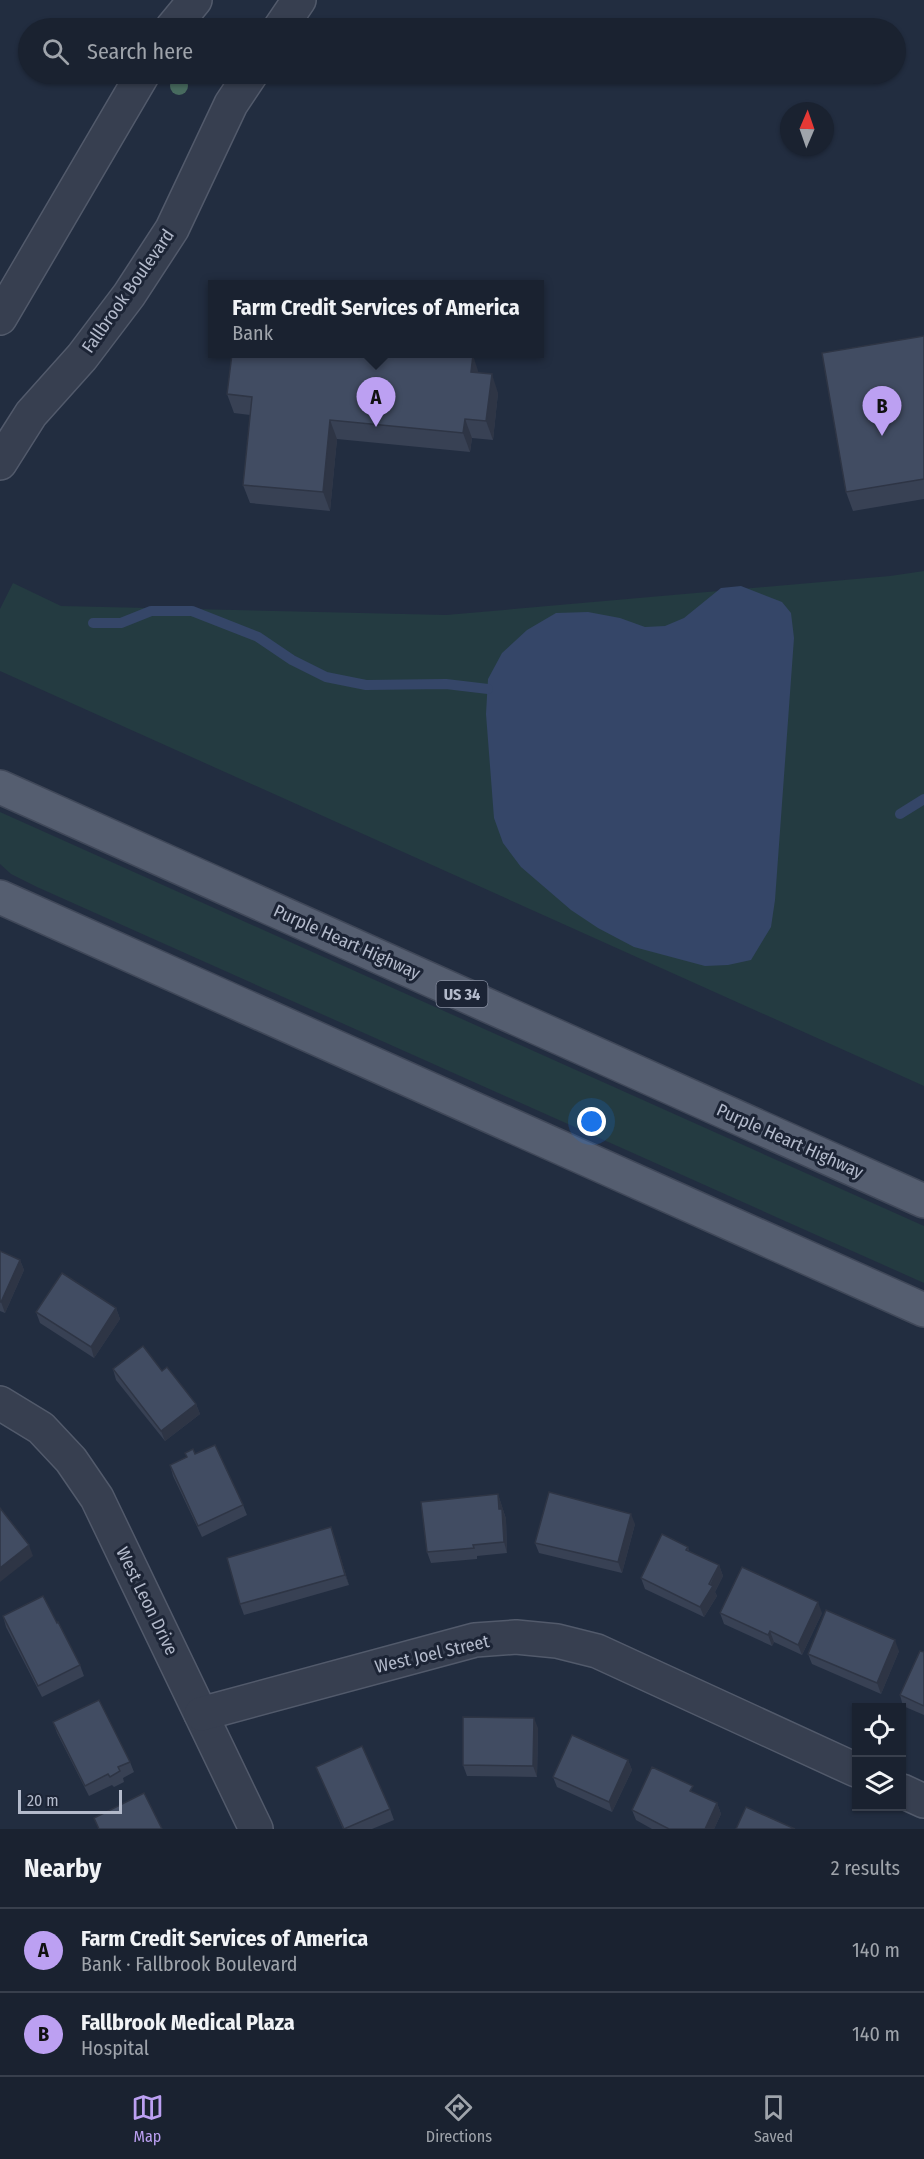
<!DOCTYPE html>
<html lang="en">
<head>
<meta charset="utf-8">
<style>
	body { margin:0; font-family:"Fira Sans Condensed",sans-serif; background:#272f3c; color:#f1f3f6 }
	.controls { position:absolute; right:18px; bottom:18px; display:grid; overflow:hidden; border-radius:0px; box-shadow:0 2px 4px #0004 }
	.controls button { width:54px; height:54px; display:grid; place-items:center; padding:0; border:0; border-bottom:2px solid #383f4c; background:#1a2230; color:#f1f3f6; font:30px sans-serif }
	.compass { position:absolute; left:780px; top:102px; width:54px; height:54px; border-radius:50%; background:#1a2230; box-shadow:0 2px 4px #0004; rotate:2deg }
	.scale { position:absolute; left:18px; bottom:15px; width:104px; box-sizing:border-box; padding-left:6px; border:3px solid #b3bacb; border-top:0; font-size:16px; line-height:21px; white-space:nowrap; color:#b3bacb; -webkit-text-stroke:4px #1c2435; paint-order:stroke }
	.you { position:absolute; left:592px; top:1122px; width:21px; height:21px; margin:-15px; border:4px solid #fff; border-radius:50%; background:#1a73e8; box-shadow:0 0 0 9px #1a73e833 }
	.badge { display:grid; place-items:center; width:39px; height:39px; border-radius:50%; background:#bca0f2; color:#111; font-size:20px; font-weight:700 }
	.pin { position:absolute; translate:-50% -50px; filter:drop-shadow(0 2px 3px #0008) }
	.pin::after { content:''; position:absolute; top:32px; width:21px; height:18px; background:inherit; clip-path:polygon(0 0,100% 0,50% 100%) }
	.popup { position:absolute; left:208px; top:280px; width:336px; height:78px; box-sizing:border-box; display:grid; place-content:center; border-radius:0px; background:#1a2230; filter:drop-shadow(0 2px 4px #0005); font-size:20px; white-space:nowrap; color:#9fa4ab }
	.popup b { font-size:22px; color:#f1f3f6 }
	.popup::after { content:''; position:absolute; left:50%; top:100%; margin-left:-12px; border:12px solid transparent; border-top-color:#1a2230 }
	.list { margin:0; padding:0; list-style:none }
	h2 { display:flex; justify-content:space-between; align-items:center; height:78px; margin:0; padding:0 24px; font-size:26px }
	h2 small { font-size:20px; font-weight:400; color:#9fa4ab }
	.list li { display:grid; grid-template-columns:39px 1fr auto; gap:18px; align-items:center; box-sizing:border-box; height:84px; padding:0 24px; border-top:2px solid #383f4c }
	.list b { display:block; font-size:22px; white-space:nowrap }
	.list p { margin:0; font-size:20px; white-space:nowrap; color:#9fa4ab }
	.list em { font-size:20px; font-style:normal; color:#9fa4ab }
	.icon { flex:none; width:33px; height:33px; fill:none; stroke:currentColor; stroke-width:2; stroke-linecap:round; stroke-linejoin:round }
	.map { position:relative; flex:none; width:924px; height:1829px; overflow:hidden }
	.search { position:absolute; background:#1a2230; box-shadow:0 2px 4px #0004; left:18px; right:18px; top:18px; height:66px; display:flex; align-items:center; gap:15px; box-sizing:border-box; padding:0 21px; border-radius:33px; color:#9fa4ab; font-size:22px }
	.sheet { height:246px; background:#1a2230 }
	nav { display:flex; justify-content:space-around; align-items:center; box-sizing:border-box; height:84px; border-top:2px solid #383f4c; background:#1a2230; font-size:16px; color:#9fa4ab }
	nav a { display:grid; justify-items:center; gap:3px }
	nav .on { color:#bca0f2 }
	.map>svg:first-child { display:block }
</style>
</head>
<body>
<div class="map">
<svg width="924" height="1829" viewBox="0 0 924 1829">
	<rect width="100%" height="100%" fill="#222d40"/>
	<g fill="#243b41">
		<polygon points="924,571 924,1086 0,671 0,609 13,583 61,606 446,615 890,576"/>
		<polygon points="0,812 924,1226 924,1283 37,887 11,874 0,864"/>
	</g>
	<polygon fill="#354668" points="741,586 782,602 791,613 794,638 775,900 771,927 751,960 728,965 705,966 634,947 598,928 571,910 521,867 503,843 494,818 486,714 488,679 502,653 527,630 556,613 588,612 620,618 645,627 665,626 684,618 721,588"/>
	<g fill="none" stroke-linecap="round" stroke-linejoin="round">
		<g stroke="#354668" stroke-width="10">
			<polyline points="93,623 121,623 151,611 192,611 258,637 292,660 326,677 366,685 446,684 488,689"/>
			<polyline points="900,814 924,799"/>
		</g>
		<g stroke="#525a6b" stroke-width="36">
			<g id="minor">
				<polyline points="0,1403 41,1428 71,1460 97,1498 256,1829"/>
				<polyline points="201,1714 475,1640 516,1637 557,1641 597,1651 856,1770"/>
				<polyline points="902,1791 924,1801"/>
			</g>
		</g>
		<g stroke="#525a6b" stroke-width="36">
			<g id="tertiary">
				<polyline points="172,28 195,0"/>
				<polyline points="280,28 299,0"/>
				<polyline points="0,318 143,74"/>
				<polyline points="0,463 31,414 82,357 129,295 172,229 231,104 251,74"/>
			</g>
		</g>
		<g stroke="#404859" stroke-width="36">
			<g id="primary">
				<polyline points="0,787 924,1201"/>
				<polyline points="0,897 924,1310"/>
			</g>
		</g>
		<use href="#minor" stroke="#373f50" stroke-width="33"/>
		<use href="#tertiary" stroke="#373f50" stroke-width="33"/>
		<use href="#primary" stroke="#555e70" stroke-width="33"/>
	</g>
	<circle fill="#486b5f" cx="179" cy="86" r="9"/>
	<g fill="#384154">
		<polygon points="924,336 924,499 853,511 846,492"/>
		<polygon points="479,372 498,393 493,440 472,438 470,452 337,439 330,511 250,503 243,485 250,415 234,413 227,394"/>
		<polygon points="0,1251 20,1260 24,1270 5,1313 0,1311"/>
		<polygon points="116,1308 120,1319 94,1358 40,1323 36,1312"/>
		<polygon points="113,1369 196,1404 200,1414 165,1441 116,1380"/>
		<polygon points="185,1453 195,1454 243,1505 247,1515 202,1537 173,1476 170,1465 187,1458"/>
		<polygon points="498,1494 506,1519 507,1553 477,1556 477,1559 431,1563 427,1552"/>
		<polygon points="635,1524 622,1573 539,1553 535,1543"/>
		<polygon points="331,1527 349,1585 244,1615 240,1604"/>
		<polygon points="688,1547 689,1551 719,1565 723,1576 715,1592 717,1596 704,1617 645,1589 641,1578"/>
		<polygon points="720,1613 822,1613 802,1655 774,1642 772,1646 724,1624"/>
		<polygon points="3,1616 80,1665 84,1676 42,1697 6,1627"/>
		<polygon points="899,1651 881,1694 812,1664 808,1654"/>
		<polygon points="924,1652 924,1715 903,1706 900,1695"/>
		<polygon points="53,1722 130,1762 134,1772 123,1778 124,1782 114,1787 112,1785 89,1796 57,1733"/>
		<polygon points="538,1728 537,1777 467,1776 463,1765"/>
		<polygon points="628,1760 632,1770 612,1812 557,1787 553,1777"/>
		<polygon points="316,1767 390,1809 394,1820 372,1829 343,1829"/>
		<polygon points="695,1793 717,1803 721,1814 714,1829 652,1829 636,1820 632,1810"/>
	</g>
	<g fill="#2e3545">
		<polygon points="473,355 479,374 471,372"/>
		<polygon points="492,374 498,393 493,440 486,421"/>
		<polygon points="465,419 472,438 470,452 463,433"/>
		<polygon points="330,420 337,439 330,511 323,492"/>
		<polygon points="20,1260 24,1270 5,1313 1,1302"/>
		<polygon points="116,1308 120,1319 94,1358 91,1347"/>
		<polygon points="196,1404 200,1414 165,1441 161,1431"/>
		<polygon points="498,1494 506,1519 507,1553 504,1542"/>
		<polygon points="631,1514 635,1524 622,1573 618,1562"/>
		<polygon points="331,1527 335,1538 349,1585 345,1575"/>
		<polygon points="29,1545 33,1556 0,1582 0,1568"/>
		<polygon points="719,1565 723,1576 715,1592 717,1596 704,1617 700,1607"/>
		<polygon points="818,1602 822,1613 802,1655 798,1645"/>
		<polygon points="770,1631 774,1642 772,1646 768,1635"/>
		<polygon points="895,1640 899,1651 881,1694 877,1683"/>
		<polygon points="534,1718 538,1728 537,1777 533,1766"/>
		<polygon points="628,1760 632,1770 612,1812 609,1802"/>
		<polygon points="717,1803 721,1814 714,1829 705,1829"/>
	</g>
	<g fill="#414c62" stroke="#2e3545" stroke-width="1.5">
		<polygon points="924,336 924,479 846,492 822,353"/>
		<polygon points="232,354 254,355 255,354 454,354 473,355 471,372 492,374 486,421 465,419 463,433 330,420 323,492 243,485 252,397 227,394"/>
		<polygon points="0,1251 20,1260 1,1302 0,1302"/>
		<polygon points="62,1273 116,1308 91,1347 36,1312"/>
		<polygon points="143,1346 162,1371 167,1367 196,1404 161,1431 113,1369"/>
		<polygon points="215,1445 243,1505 198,1526 170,1465 187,1457 185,1453 193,1449 195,1454"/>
		<polygon points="549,1492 631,1514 618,1562 535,1543"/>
		<polygon points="498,1494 499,1509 502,1509 504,1542 473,1545 474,1548 427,1552 421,1502"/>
		<polygon points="0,1508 29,1545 0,1568"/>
		<polygon points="331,1527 345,1575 240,1604 227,1558"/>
		<polygon points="662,1534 688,1547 686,1550 719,1565 709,1584 713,1586 700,1607 641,1578"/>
		<polygon points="742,1567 818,1602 798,1645 770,1631 768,1635 720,1613"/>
		<polygon points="43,1596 57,1623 58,1622 80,1665 38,1686 3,1616"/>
		<polygon points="826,1610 895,1640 877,1683 808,1654"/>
		<polygon points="920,1651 924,1652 924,1706 900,1695"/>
		<polygon points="99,1700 130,1762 118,1767 120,1771 110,1777 108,1774 85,1786 53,1722"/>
		<polygon points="463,1717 534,1718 533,1766 463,1765"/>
		<polygon points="572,1735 628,1760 609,1802 553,1777"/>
		<polygon points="362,1746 390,1809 344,1829 316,1767"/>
		<polygon points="652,1767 693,1786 690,1791 717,1803 705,1829 669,1829 632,1810"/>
		<polygon points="144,1793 162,1829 99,1829 94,1818"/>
		<polygon points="746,1807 795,1829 736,1829"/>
	</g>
	<g text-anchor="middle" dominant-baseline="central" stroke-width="6" stroke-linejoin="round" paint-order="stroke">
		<rect fill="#1c2435" stroke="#868d9e" stroke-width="1.5" x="436.5" y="981" width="51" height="26" rx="4.5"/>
		<g font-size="16" font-weight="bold" fill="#b3bacb">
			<text x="462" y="994">US 34</text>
		</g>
		<g font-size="18" fill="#b3bacb" stroke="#1c2435">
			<text transform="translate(128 291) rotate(-55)">Fallbrook Boulevard</text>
			<text transform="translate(347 942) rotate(24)">Purple Heart Highway</text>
			<text transform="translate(790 1141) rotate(24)">Purple Heart Highway</text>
			<text transform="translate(147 1601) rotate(64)">West Leon Drive</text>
			<text transform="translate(432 1654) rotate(-13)">West Joel Street</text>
		</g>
	</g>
</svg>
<div class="controls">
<button><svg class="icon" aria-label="locate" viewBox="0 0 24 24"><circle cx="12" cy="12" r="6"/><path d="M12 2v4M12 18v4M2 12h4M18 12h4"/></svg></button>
<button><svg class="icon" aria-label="layers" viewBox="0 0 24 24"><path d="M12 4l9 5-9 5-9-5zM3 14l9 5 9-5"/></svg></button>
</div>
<svg class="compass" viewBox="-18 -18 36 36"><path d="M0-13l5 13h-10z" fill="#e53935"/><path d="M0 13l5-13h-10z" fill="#9fa4ab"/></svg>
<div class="scale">20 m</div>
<div class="you"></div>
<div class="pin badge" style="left:376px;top:427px">A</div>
<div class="popup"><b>Farm Credit Services of America</b>Bank</div>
<div class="pin badge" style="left:882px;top:436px">B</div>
<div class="search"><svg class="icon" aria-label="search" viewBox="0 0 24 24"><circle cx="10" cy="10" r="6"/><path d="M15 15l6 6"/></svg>Search here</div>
</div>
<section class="sheet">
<h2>Nearby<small>2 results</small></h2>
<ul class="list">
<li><span class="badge">A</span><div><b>Farm Credit Services of America</b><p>Bank · Fallbrook Boulevard</p></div><em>140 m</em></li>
<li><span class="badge">B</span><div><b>Fallbrook Medical Plaza</b><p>Hospital</p></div><em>140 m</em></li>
</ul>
</section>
<nav>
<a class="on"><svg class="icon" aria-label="map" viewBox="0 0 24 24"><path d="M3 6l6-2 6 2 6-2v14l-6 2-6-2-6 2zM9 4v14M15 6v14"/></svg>Map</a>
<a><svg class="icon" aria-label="directions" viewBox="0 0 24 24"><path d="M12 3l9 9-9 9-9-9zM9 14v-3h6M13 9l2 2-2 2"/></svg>Directions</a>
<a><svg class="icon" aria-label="saved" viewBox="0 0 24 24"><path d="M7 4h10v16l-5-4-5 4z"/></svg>Saved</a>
</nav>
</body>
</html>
